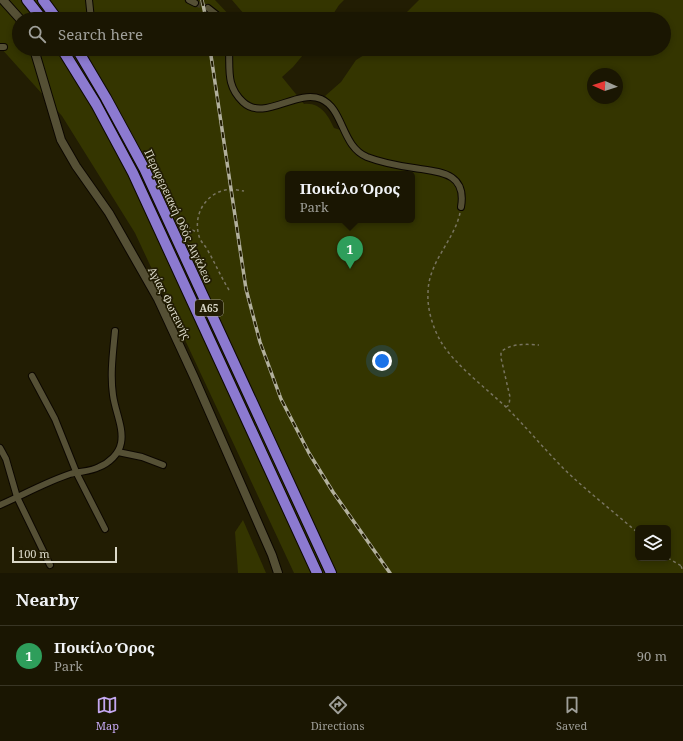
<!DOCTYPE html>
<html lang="en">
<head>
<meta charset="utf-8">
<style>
	body { margin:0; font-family:"Noto Serif",serif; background:#231f0c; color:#f1f3f6 }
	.controls { position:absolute; right:12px; bottom:12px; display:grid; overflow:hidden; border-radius:6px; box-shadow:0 2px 6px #0003 }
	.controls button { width:36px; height:36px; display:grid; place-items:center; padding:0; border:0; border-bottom:1px solid #383524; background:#1a1602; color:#f1f3f6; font:20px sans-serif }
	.compass { position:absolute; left:587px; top:68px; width:36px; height:36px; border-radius:50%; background:#1a1602; box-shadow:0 2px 6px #0003; rotate:273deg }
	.scale { position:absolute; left:12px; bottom:10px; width:105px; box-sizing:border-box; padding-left:4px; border:2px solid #dbd9c9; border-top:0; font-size:11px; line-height:14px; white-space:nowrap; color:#dbd9c9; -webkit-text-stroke:3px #221d03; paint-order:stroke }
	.you { position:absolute; left:382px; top:361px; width:14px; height:14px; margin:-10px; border:3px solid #fff; border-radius:50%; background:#1a73e8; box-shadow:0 0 0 6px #1a73e833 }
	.badge { display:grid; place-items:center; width:26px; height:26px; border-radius:50%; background:#c4a7f1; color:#fff; font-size:13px; font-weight:700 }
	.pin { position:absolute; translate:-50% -33px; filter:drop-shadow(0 1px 2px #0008) }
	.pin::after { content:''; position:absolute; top:21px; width:14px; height:12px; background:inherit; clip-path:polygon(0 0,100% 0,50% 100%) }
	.popup { position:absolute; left:285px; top:171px; width:130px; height:52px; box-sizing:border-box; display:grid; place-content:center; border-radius:6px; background:#1a1602; filter:drop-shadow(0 1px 3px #0005); font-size:13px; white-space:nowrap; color:#9f9f99 }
	.popup b { font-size:15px; color:#f1f3f6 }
	.popup::after { content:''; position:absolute; left:50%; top:100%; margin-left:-8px; border:8px solid transparent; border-top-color:#1a1602 }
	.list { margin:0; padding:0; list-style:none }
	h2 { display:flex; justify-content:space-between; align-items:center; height:52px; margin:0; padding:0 16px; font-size:17px }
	h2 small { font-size:13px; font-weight:400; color:#9f9f99 }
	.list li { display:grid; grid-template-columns:26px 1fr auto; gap:12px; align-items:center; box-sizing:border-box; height:60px; padding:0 16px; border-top:1px solid #383524 }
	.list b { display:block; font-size:15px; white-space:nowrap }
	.list p { margin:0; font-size:13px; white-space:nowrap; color:#9f9f99 }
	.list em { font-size:13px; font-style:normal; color:#9f9f99 }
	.icon { flex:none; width:22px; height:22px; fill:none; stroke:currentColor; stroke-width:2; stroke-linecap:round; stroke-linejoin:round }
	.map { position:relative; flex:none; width:683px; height:573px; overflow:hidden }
	.search { position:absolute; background:#1a1602; box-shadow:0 2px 6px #0003; left:12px; right:12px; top:12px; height:44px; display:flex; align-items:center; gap:10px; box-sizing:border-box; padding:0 14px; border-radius:22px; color:#9f9f99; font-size:15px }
	.sheet { height:112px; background:#1a1602 }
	nav { display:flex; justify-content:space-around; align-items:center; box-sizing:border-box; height:56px; border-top:1px solid #383524; background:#1a1602; font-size:11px; color:#9f9f99 }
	nav a { display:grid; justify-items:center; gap:2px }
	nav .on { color:#c4a7f1 }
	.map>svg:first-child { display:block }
</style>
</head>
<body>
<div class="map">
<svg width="683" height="573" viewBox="0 0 683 573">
	<rect width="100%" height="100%" fill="#221d03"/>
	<g fill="#343500" fill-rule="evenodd">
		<path d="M0 0H215L233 19H19V49H308L293 67 282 77 304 104C320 102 328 115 334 128L347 132C343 119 336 105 325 96L341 82 356 60 374 49H664V19H400L419 0H683V573H294L135 233 62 116 0 47ZM593 74H617V98H593ZM288 174H412V220H288ZM638 528H668V558H638Z"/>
		<polygon points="232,0 344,0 339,5 330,19 244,19 244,14"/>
		<polygon points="243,520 266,573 238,573 235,532"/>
	</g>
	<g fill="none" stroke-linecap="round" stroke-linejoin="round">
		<polyline stroke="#3e3921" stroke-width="6" stroke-dasharray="6 3" stroke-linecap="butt" points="195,3 208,8"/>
		<g stroke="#0c0700" stroke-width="8">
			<g id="minor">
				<polyline points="89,0 91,19"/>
				<polyline points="189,0 195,3"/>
				<polyline points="208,8 222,19"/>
				<polyline points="0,47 4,47"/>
				<path d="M229 49C230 70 226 86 243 102 264 122 296 89 321 99 344 109 341 146 367 157 380 162 400 166 414 168 439 172 467 172 461 207"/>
				<polyline points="32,376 55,419 77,474 105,529"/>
				<polyline points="0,448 6,459 17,497 50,565"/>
				<polyline points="118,452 142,457 163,465"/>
				<path d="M0 505C23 495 46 482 70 474 79 471 90 472 99 467 109 463 119 454 121 443 124 428 115 411 113 395 110 374 113 353 115 331"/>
			</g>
		</g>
		<g stroke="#0c0700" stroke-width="10">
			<g id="tertiary">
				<polyline points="3,0 20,19"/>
				<polyline points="34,49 61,140 76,166 109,213 158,299 194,377 272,555 278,573"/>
			</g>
		</g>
		<g stroke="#0c0700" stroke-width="12">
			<g id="trunk">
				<polyline points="27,0 42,19"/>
				<polyline points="43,0 57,19"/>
				<polyline points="62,49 96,104 133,173 317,573"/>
				<polyline points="77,49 106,98 144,168 331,573"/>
			</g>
		</g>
		<g stroke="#78745f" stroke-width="1.5" stroke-dasharray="3 3" stroke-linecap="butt">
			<path d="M172 208C181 215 186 230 198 232"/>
			<path d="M460 213C454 241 428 262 428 293 427 309 433 328 441 342 455 365 487 389 507 408 527 428 545 450 565 470 588 492 614 512 638 533"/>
			<path d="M229 290C221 277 215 263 207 249 204 244 200 241 199 236 193 216 204 195 225 190 231 189 238 190 244 191"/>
			<path d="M506 407 509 405 510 397 501 358V352C510 343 528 344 539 345"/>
			<polyline points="668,558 683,567"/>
			<polyline points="681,566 683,571"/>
		</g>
		<use href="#minor" stroke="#555035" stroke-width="6"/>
		<use href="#tertiary" stroke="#555035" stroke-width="8"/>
		<use href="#trunk" stroke="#8c7ad0" stroke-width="10"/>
		<g stroke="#b2b09d" stroke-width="3.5">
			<g id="rail">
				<polyline points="202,0 206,19"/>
				<polyline points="210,49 246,289 260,342 281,399 309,453 333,492 390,573"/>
			</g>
		</g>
		<use href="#rail" stroke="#221d03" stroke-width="2" stroke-dasharray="6" stroke-linecap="butt"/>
	</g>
	<g text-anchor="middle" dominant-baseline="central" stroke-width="3.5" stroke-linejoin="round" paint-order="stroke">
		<rect fill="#221d03" stroke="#a4a18e" stroke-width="1" x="195" y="300" width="28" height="16" rx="3"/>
		<g font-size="10" font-weight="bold" fill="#dbd9c9">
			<text x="209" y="308">Α65</text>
		</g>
		<g font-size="11" fill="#dbd9c9" stroke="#221d03">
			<text transform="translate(179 216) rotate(65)">Περιφερειακή Οδός Αιγάλεω</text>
			<text transform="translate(170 303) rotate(63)">Αγίας Φωτεινής</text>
		</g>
	</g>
</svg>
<div class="controls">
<button><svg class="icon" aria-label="layers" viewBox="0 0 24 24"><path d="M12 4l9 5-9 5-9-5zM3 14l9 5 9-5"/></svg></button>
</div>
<svg class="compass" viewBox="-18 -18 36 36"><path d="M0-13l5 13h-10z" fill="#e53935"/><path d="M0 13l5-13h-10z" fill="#9f9f99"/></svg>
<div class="scale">100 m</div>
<div class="you"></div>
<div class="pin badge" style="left:350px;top:269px;background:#2e9e5b">1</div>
<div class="popup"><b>Ποικίλο Όρος</b>Park</div>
<div class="search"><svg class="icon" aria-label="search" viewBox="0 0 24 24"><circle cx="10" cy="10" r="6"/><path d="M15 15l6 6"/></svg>Search here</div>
</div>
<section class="sheet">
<h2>Nearby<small></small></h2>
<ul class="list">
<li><span class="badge" style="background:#2e9e5b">1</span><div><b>Ποικίλο Όρος</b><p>Park</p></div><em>90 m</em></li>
</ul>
</section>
<nav>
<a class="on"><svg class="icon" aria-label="map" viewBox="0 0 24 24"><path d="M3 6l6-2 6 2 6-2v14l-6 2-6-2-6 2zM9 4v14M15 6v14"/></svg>Map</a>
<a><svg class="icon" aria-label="directions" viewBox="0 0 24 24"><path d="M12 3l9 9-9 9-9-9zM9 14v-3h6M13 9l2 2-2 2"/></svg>Directions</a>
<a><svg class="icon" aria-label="saved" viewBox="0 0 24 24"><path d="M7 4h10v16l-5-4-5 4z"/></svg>Saved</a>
</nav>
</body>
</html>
